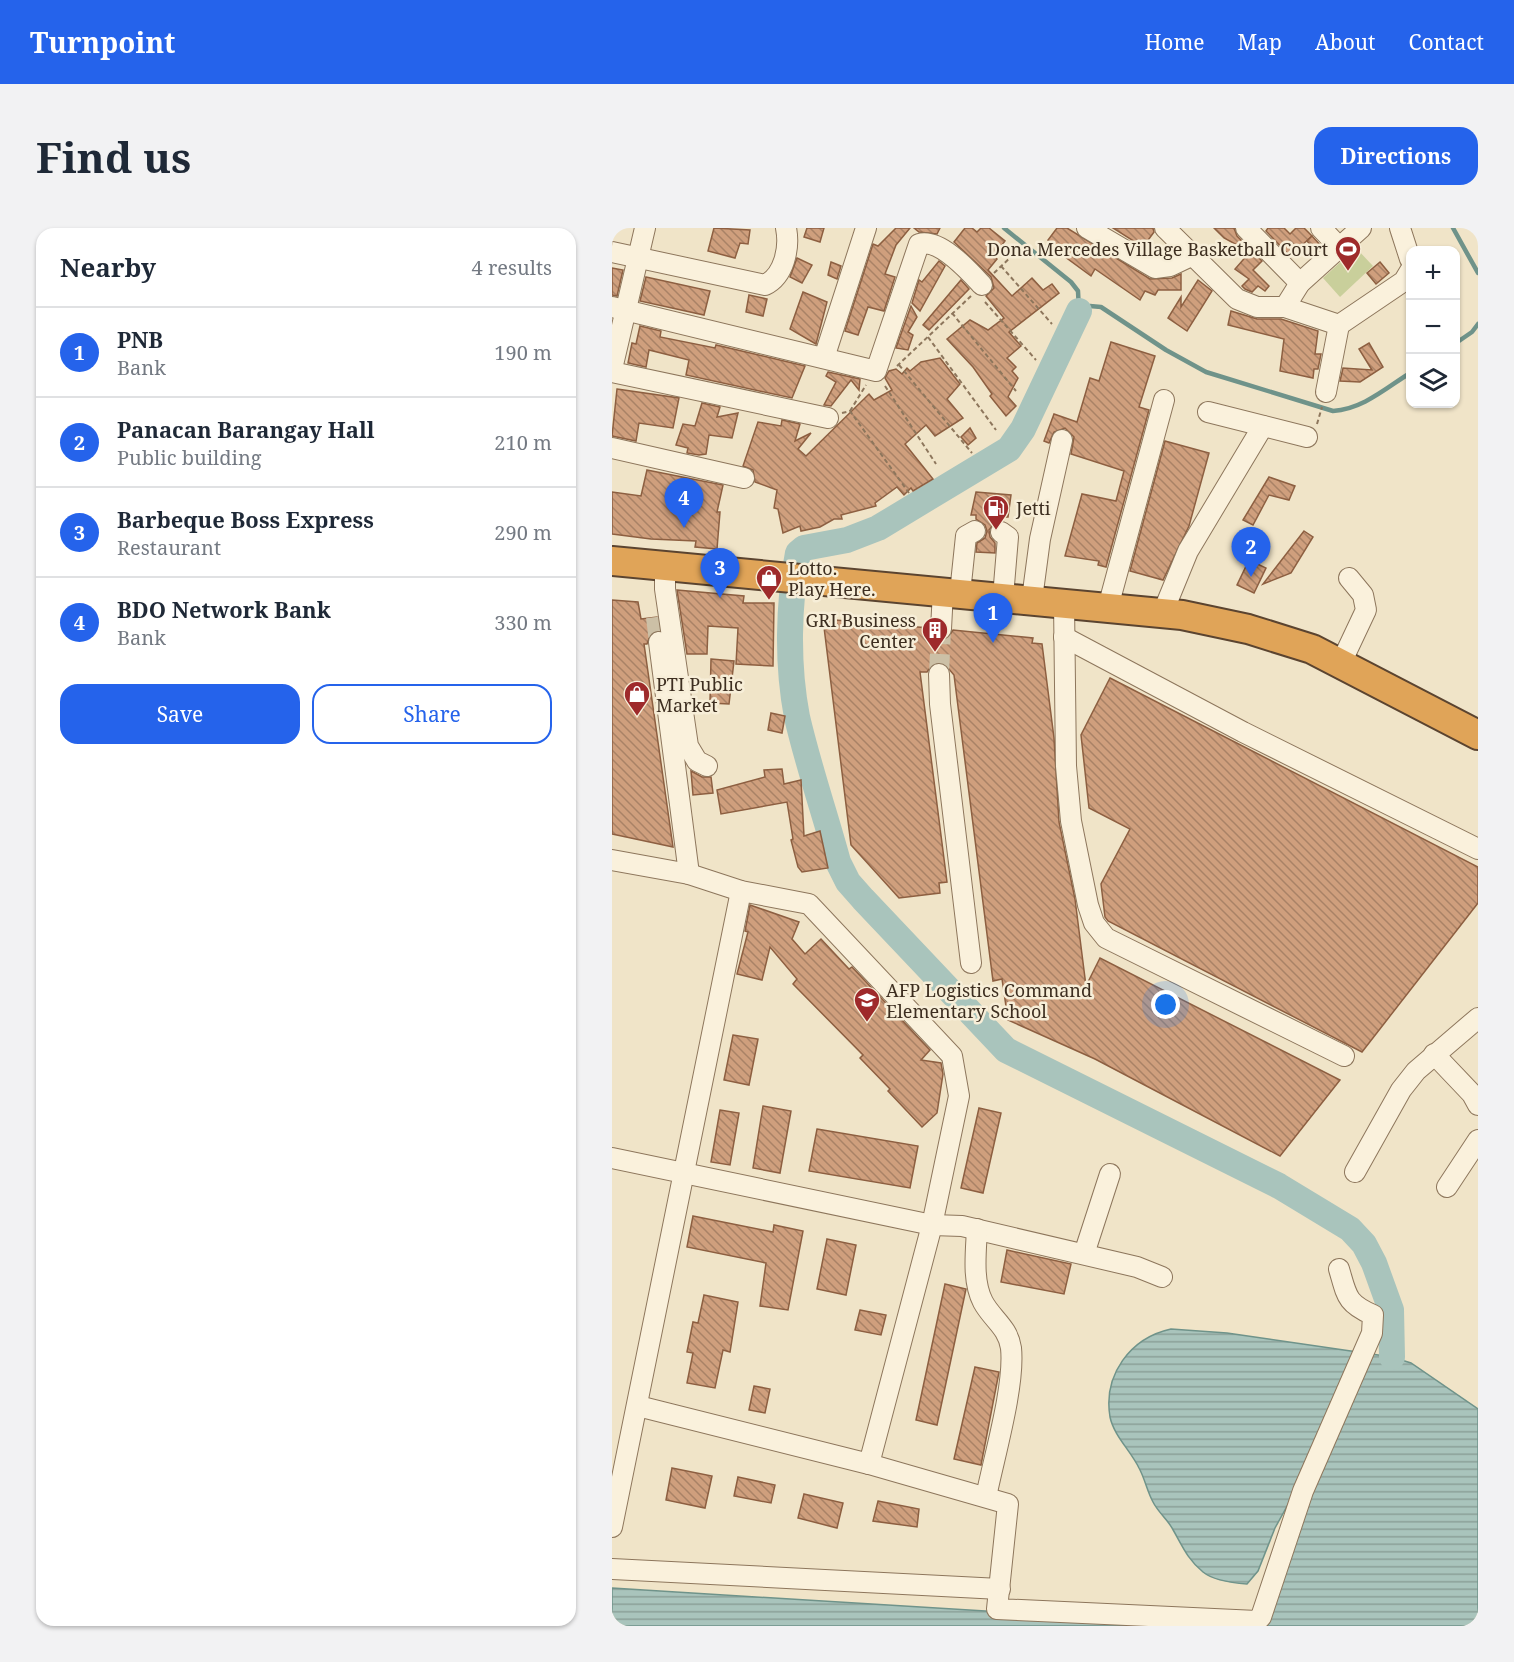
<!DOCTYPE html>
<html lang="en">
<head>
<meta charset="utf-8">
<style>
	body { margin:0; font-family:"Noto Serif",serif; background:#f2f2f3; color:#1f2937 }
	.controls { position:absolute; right:18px; top:18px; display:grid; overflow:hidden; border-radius:12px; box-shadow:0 2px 4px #0004 }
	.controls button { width:54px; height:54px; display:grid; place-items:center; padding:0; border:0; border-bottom:2px solid #e0e1e3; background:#fff; color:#1f2937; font:30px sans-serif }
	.you { position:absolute; left:554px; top:777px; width:21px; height:21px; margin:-15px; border:4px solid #fff; border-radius:50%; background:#1a73e8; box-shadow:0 0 0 9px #1a73e833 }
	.badge { display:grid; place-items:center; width:39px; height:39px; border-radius:50%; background:#2563eb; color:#fff; font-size:20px; font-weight:700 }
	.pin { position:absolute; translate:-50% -50px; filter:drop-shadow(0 2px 3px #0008) }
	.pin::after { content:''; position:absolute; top:32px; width:21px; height:18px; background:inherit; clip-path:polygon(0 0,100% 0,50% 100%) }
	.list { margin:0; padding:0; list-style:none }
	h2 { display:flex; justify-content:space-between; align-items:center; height:78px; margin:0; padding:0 24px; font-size:26px }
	h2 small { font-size:20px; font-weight:400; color:#747a83 }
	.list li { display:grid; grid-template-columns:39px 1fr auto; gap:18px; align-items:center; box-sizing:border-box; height:90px; padding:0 24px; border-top:2px solid #e0e1e3 }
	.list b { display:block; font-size:22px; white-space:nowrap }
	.list p { margin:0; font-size:20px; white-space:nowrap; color:#747a83 }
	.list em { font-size:20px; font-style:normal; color:#747a83 }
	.actions { display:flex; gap:12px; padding:18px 24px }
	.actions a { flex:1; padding:14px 0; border:2px solid #2563eb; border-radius:18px; text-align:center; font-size:21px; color:#2563eb }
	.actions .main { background:#2563eb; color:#fff }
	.icon { flex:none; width:33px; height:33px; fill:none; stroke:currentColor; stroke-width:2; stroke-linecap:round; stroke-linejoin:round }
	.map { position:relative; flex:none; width:866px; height:1398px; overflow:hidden; border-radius:18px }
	header { display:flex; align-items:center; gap:36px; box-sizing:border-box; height:84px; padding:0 30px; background:#2563eb; color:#fff }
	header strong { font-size:28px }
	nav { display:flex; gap:33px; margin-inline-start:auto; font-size:21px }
	.intro { display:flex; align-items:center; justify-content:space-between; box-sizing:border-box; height:144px; padding:0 36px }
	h1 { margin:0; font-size:42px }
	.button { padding:15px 27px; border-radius:18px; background:#2563eb; color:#fff; font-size:21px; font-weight:700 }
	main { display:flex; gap:36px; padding:0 36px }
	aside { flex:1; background:#fff; border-radius:18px; box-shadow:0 2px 4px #0004 }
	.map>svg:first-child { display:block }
</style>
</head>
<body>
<header>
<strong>Turnpoint</strong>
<nav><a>Home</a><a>Map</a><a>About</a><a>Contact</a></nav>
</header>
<div class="intro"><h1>Find us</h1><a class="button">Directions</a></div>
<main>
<aside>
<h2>Nearby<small>4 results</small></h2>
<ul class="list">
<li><span class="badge">1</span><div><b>PNB</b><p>Bank</p></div><em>190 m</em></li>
<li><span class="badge">2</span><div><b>Panacan Barangay Hall</b><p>Public building</p></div><em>210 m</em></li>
<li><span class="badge">3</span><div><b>Barbeque Boss Express</b><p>Restaurant</p></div><em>290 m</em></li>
<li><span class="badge">4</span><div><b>BDO Network Bank</b><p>Bank</p></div><em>330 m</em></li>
</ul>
<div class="actions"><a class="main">Save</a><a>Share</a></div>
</aside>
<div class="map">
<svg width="866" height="1398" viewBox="0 0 866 1398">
	<defs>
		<pattern id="water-rules" width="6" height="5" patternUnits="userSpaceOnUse" patternTransform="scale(1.5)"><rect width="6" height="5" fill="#a9c4bc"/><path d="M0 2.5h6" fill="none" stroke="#8ba098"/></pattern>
		<pattern id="building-back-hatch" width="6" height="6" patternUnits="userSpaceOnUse" patternTransform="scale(1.5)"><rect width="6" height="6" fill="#cf9f7d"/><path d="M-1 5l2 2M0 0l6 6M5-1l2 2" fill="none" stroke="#a98266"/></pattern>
	</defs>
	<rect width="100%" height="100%" fill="#f0e4c8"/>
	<polygon fill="#c9cf9b" points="744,20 761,38 728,69 711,50"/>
	<g fill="url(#water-rules)" stroke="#6f938a" stroke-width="1.5">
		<path d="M559 1101 615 1105 780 1129 799 1135 866 1181V1398H651L684 1262 663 1300 646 1343 635 1356C621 1355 602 1353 591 1344 575 1331 570 1317 560 1300 555 1291 546 1284 541 1274 535 1263 533 1251 527 1240 519 1223 502 1208 498 1189 491 1147 518 1110 559 1101Z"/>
		<polygon points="0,1360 616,1398 0,1398"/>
	</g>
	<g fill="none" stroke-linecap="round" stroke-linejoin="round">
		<g stroke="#6f938a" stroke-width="4.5">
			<path d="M392 0 459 54 466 63 467 83 478 78 489 79 554 122 594 144 721 183C751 181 774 160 798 145"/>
			<polyline points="841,0 866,45"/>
			<polyline points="844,115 860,104 866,96"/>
		</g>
		<path stroke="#a9c4bc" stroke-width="26" d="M467 83 411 201 397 221 266 300 235 312 192 320 186 325C176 377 175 437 185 489 196 537 213 586 226 634L236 654 251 671 394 822 667 958 738 1001 752 1016 762 1035 779 1082 780 1129"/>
	</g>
	<g fill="url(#building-back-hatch)" stroke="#8d5f41" stroke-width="1.5">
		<polygon points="102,0 138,2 136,16 128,15 123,30 96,23"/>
		<polygon points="195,0 212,0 208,14 192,9"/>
		<polygon points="284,0 298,0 284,17 273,46 283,49 272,83 256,79 246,107 233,103 261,16 266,18"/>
		<polygon points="302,0 328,0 325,6 307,4"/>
		<polygon points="353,0 360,0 365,4 369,0 377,0 393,13 382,28 385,31 376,42 400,68 420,50 431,62 440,56 447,65 397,104 409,118 395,130 404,139 400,143 406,150 396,169 404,178 394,188 378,168 380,166 361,139 335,111 358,92 376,102 392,90 374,68 382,60 379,49 342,14"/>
		<polygon points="445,0 455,0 538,51 560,50 569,46 569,62 546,62 543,67 533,63 528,72 483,41 479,48 445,23 448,20 436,12"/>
		<polygon points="501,0 541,0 542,4 531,19"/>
		<polygon points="602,0 622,0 625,8 650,33 641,42 657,58 653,63 646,58 640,64 633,61 630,58 637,51 623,41 638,24 612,10"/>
		<polygon points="656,0 672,0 678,6 684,0 692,0 700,8 678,28 654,3"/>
		<polygon points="700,8 710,19 705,24 695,13"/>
		<polygon points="185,30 200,37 190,55 178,49"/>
		<polygon points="327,33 333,38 308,83 300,75 307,52 310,54"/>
		<polygon points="219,34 229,38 225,51 216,47"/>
		<polygon points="768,34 777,45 764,56 755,45"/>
		<polygon points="0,40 11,42 5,68 0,67"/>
		<polygon points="34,49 98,63 92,87 28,73"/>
		<polygon points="349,52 357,61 317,102 311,97"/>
		<polygon points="586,52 600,63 575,103 556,90 569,69 569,79"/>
		<polygon points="191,64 215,74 204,116 178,101"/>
		<polygon points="137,67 155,71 151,88 134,84"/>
		<polygon points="299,78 305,89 296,104 301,107 296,122 284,120"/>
		<polygon points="619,83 645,91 669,91 706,103 703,126 709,126 706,141 702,141 701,150 668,143 672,111 616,97"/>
		<polygon points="28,98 49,103 48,109 103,120 104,117 193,138 180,170 74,147 77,132 37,122 34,139 16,135 20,115 24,116"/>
		<polygon points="499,114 543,128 527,179 537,182 494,339 486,337 487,333 453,328 470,266 504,273 512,243 459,226 462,209 453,200 442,204 437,215 432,213 442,186 465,194 478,150 487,153"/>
		<polygon points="757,115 771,139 748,154 728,153 731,140 760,142 747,121"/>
		<polygon points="328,130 348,156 335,171 351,190 323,208 314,197 293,216 321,251 301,263 299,260 292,267 285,259 263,275 264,278 229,287 230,291 222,291 208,299 189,303 188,298 171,305 166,281 162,280 165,262 143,254 141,242 131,238 146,194 169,198 170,192 188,196 183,213 199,205 186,221 194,228 257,166 262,172 280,162 273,150 277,143 284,141 290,146 295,140 298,143 309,134"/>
		<polygon points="216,144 248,151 247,162 239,152 219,178 212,177 224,154 214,148"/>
		<polygon points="5,161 67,170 61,200 27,195 24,213 0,208"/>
		<polygon points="90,175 108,179 105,189 126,185 120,210 97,207 94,226 87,227 75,225 76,220 64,217 71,196 83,198"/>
		<polygon points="358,200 364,210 356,217 349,209"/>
		<polygon points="553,213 597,225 577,298 551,352 518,343"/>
		<polygon points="35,242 111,257 105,284 108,284 105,321 83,319 84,313 39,311 0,306 0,264 29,268"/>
		<polygon points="657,249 683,258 677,272 657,267 641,297 631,292"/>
		<polygon points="364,264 399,267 396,289 390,289 390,292 384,293 377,302 378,309 383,315 383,325 364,324 365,315 373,310 375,303 373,297 364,291 364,287 359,287"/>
		<polygon points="692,303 701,309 679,345 651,356"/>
		<polygon points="637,332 654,340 642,365 625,357"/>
		<polygon points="65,362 132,368 131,375 162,375 161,438 124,436 126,400 96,398 95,426 75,426"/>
		<polygon points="0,372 26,374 29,391 45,389 47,402 39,405 35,416 32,416 61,619 0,606"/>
		<polygon points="211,391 317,400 319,407 328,413 335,411 341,402 421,410 420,415 430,416 442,510 447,594 463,671 474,758 488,730 728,852 668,928 483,831 396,792 390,751 381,753 342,447 332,435 321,436 315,444 308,444 335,654 327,655 328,665 287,670 239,617"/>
		<polygon points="99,431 122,433 117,476 98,475"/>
		<polygon points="498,450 866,639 866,675 750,824 496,693 493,689 489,656 518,601 477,580 469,507"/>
		<polygon points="159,485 173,488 170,505 156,502"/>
		<polygon points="170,541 172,556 189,552 192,608 208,603 216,640 190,644 186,639 179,612 181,611 175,574 109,586 105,562 153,549 152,542"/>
		<polygon points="79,543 90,549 99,549 101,565 81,567"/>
		<polygon points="138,677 187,694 180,711 193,726 209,711 237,741 240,739 318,822 309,832 329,835 331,846 325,885 310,899 276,863 278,861 248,830 251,827 181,756 185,751 158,719 150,752 125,746 136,704 133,703"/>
		<polygon points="121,807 146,811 137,857 112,852"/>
		<polygon points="151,878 179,883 168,945 141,940"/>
		<polygon points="367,880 389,885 371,965 349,960"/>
		<polygon points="108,882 127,885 118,937 99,934"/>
		<polygon points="205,901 306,918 298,960 197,943"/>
		<polygon points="81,988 161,1004 162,997 191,1003 176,1082 148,1078 154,1035 75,1019"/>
		<polygon points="215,1011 244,1017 234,1067 205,1061"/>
		<polygon points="395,1022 459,1036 452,1066 389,1054"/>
		<polygon points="333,1056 354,1061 325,1197 304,1192"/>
		<polygon points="92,1067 126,1074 118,1124 111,1122 103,1160 75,1155 81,1125 75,1124 81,1094 86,1095"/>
		<polygon points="248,1082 274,1087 269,1107 243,1102"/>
		<polygon points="363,1139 387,1144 369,1237 342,1231"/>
		<polygon points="142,1158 158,1161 153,1185 137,1182"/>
		<polygon points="60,1240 100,1248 93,1280 54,1272"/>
		<polygon points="126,1249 163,1257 159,1275 122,1268"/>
		<polygon points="192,1266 231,1275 225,1300 186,1290"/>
		<polygon points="266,1273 307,1281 305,1299 261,1293"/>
	</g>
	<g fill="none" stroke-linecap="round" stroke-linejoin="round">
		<g stroke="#ccc0a6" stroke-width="20" stroke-dasharray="20 10" stroke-linecap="butt">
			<polyline points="44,389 47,414"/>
			<polyline points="327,446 329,401"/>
		</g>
		<g stroke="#8d765c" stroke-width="22">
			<g id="minor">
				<polyline points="475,0 543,40 558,38 579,28"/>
				<polyline points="553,0 625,71 645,79 673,79 727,97"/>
				<polyline points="634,0 688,55"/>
				<polyline points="709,0 727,19"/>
				<polyline points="788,0 798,31"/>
				<path d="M0 24 153 57C172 48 178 20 174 0"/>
				<path d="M0 79 264 143 307 16C328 10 357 43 370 57"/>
				<polyline points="673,79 688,55 749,0"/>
				<polyline points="212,130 254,0"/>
				<polyline points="0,141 33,0"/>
				<polyline points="0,144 216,190"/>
				<polyline points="714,164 727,97 792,53 798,43"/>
				<polyline points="596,184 695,209"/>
				<polyline points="0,220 132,250"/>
				<polyline points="389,304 396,309 391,369"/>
				<polyline points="53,338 53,361 76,518 85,533 95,538"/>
				<polyline points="348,365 354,308 363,303"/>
				<polyline points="420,371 428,311 450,212"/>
				<polyline points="452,375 454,538 459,593 476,677 482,695 494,710 732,828"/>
				<polyline points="496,379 552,172"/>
				<polyline points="551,384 576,323 651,198"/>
				<polyline points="329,401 331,363"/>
				<polyline points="452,409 631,504 866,621"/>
				<polyline points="47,414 77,646"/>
				<polyline points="729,435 754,382 751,367 737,350"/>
				<polyline points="327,446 328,476 359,735"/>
				<polyline points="0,632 77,646 129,663 197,676 340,828 347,868 320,997 257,1236"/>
				<polyline points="822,826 860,866 866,877"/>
				<polyline points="0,930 320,997 350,998 525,1039 550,1049"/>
				<polyline points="743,944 789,862 804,843 866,790"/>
				<polyline points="835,959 866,912"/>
				<path d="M365 1001C364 1024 360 1053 371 1074 380 1091 396 1099 399 1120 403 1158 382 1229 374 1269"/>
				<polyline points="472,1026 498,946"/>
				<path d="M26 1178 257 1236 396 1276 385 1381 645 1393 649 1389 691 1263 760 1105 761 1087C734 1075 735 1068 727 1041"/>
				<polyline points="0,1299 129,663"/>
				<polyline points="0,1341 388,1361"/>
			</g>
		</g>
		<g stroke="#5b4430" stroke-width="32">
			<polyline id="highway" points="0,333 570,387 636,401 700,421 866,507"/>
		</g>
		<g stroke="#8d765c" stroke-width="2" stroke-dasharray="4.5 3" stroke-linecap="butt">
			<polyline points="389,38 440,96"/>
			<polyline points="382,45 402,26"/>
			<polyline points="373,74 424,132"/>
			<polyline points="340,85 404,163"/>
			<polyline points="316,109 384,202"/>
			<polyline points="287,137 360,225"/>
			<polyline points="285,138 359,68"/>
			<polyline points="273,158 324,236"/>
			<polyline points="238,183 254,157"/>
			<polyline points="230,185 238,183 297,265"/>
			<polyline points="705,196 710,179"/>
		</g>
		<use href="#minor" stroke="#faf1dc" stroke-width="20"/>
		<use href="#highway" stroke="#e0a458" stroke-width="28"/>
	</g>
	<defs>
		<g id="stadium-pin" transform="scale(1.35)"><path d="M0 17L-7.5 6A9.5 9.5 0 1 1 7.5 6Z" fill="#9e2a2b" stroke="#f7eed8"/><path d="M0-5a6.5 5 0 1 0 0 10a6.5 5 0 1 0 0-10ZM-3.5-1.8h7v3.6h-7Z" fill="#fff"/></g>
		<g id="fuel-pin" transform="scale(1.35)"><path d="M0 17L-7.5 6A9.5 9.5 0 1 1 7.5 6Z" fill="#9e2a2b" stroke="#f7eed8"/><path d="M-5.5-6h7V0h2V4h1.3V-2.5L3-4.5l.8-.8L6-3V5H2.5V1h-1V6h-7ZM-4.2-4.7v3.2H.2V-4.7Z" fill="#fff"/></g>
		<g id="shop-pin" transform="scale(1.35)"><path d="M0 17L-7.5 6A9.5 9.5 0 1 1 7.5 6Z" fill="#9e2a2b" stroke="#f7eed8"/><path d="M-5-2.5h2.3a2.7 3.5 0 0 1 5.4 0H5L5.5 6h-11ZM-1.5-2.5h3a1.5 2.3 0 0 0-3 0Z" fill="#fff"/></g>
		<g id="building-pin" transform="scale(1.35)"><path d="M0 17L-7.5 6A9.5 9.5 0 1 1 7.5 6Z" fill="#9e2a2b" stroke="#f7eed8"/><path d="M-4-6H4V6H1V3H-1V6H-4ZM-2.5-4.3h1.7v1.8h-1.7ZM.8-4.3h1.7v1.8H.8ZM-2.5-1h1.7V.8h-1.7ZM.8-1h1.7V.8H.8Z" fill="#fff"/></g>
		<g id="school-pin" transform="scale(1.35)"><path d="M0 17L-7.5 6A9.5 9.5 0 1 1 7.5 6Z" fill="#9e2a2b" stroke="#f7eed8"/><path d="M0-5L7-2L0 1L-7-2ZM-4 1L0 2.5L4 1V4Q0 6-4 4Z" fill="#fff"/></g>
	</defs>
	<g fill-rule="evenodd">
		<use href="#stadium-pin" x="736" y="21"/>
		<use href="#fuel-pin" x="384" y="280"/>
		<use href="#shop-pin" x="157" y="350"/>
		<use href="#building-pin" x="323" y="402"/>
		<use href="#shop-pin" x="25" y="466"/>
		<use href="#school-pin" x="255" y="772"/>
	</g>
	<g text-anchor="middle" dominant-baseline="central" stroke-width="5" stroke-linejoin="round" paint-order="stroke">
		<g font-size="18" fill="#3d2e20" stroke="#f7eed8" text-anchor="start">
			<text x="716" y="21" text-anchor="end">Dona Mercedes Village Basketball Court</text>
			<text x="404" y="280">Jetti</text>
			<text x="176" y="340">Lotto.<tspan x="176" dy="21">Play Here.</tspan></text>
			<text x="304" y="392" text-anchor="end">GRI Business<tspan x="304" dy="21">Center</tspan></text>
			<text x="44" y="456">PTI Public<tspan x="44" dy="21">Market</tspan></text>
			<text x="274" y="762">AFP Logistics Command<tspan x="274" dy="21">Elementary School</tspan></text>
		</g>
	</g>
</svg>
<div class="controls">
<button>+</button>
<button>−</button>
<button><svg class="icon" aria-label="layers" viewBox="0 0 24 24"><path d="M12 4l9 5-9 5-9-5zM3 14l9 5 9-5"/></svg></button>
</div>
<div class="you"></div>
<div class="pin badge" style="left:381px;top:415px">1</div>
<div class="pin badge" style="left:639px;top:349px">2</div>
<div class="pin badge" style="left:108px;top:370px">3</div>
<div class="pin badge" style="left:72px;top:300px">4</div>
</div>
</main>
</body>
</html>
